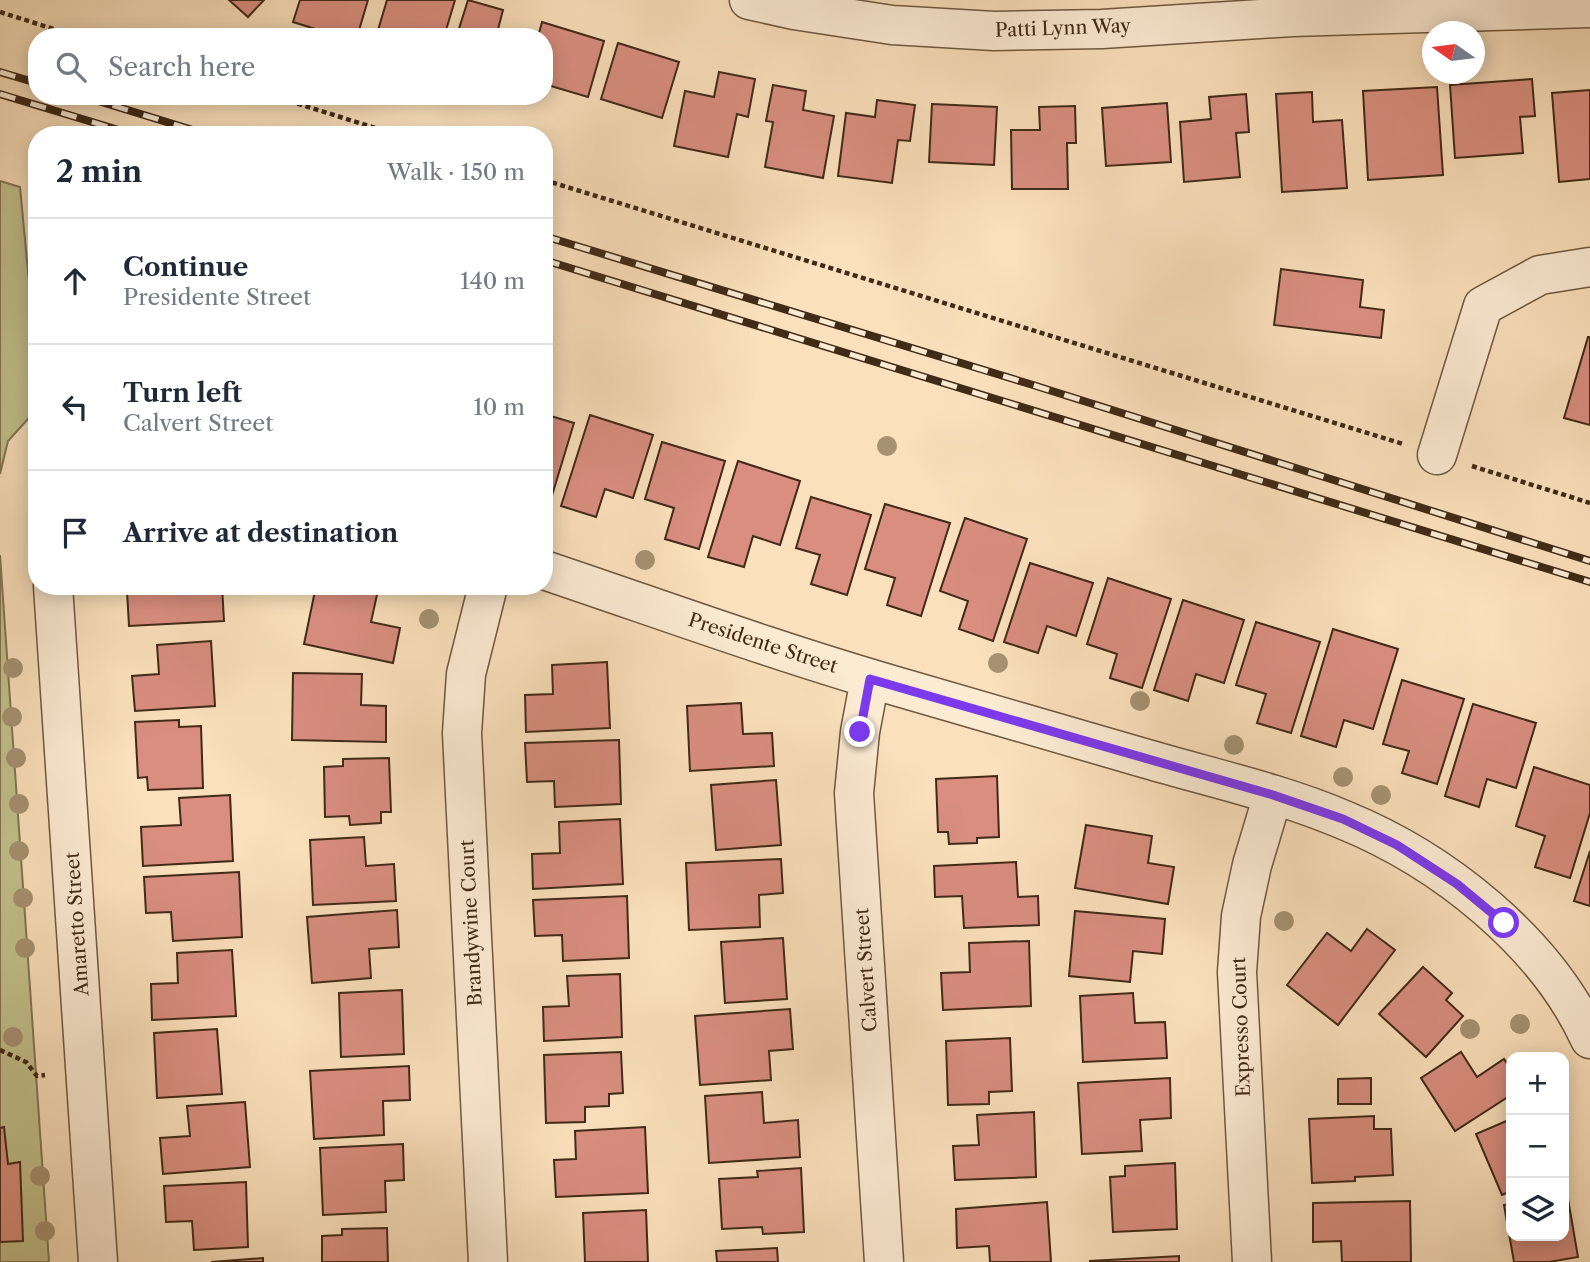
<!DOCTYPE html>
<html lang="en">
<head>
<meta charset="utf-8">
<style>
	body { margin:0; font-family:"Libre Caslon Text",serif; background:#f6f6f7; color:#1f2937 }
	.controls { position:absolute; right:21px; bottom:21px; display:grid; overflow:hidden; border-radius:14px; box-shadow:0 4px 18px #0003 }
	.controls button { width:63px; height:63px; display:grid; place-items:center; padding:0; border:0; border-bottom:2px solid #e0e1e3; background:#fff; color:#1f2937; font:35px sans-serif }
	.compass { position:absolute; left:1422px; top:21px; width:63px; height:63px; border-radius:50%; background:#fff; box-shadow:0 4px 18px #0003; rotate:284deg }
	.stop { position:absolute; width:21px; height:21px; margin:-16px; border:5px solid #7c3aed; border-radius:50%; background:#fff }
	.stop.end { background:#7c3aed; border-color:#fff; box-shadow:0 2px 7px #0008 }
	.list { margin:0; padding:0; list-style:none }
	h2 { display:flex; justify-content:space-between; align-items:center; height:91px; margin:0; padding:0 28px; font-size:30px }
	h2 small { font-size:23px; font-weight:400; color:#747a83 }
	.list li { display:grid; grid-template-columns:46px 1fr auto; gap:21px; align-items:center; box-sizing:border-box; height:126px; padding:0 28px; border-top:2px solid #e0e1e3 }
	.list b { display:block; font-size:26px; white-space:nowrap }
	.list p { margin:0; font-size:23px; white-space:nowrap; color:#747a83 }
	.list em { font-size:23px; font-style:normal; color:#747a83 }
	.icon { flex:none; width:38px; height:38px; fill:none; stroke:currentColor; stroke-width:2; stroke-linecap:round; stroke-linejoin:round }
	.map { position:relative; flex:none; width:1590px; height:1262px; overflow:hidden }
	.search { position:absolute; background:#fff; box-shadow:0 4px 18px #0003; left:28px; top:28px; width:525px; height:77px; display:flex; align-items:center; gap:18px; box-sizing:border-box; padding:0 24px; border-radius:28px; color:#747a83; font-size:26px }
	.panel { position:absolute; background:#fff; box-shadow:0 4px 18px #0003; left:28px; top:126px; width:525px; height:469px; border-radius:28px }
	.map>svg:first-child { display:block }
</style>
</head>
<body>
<div class="map">
<svg width="1590" height="1262" viewBox="0 0 1590 1262">
	<rect width="100%" height="100%" fill="#fae0bc"/>
	<filter id="stains"><feTurbulence type="fractalNoise" baseFrequency=".00286" numOctaves="4"/><feColorMatrix values="0 0 0 0 .2 0 0 0 0 .09 0 0 0 0 .02 0 0 0 .5 -.17"/></filter>
	<radialGradient id="worn" r=".72"><stop offset=".6" stop-color="#630" stop-opacity="0"/><stop offset="1" stop-color="#630" stop-opacity=".3"/></radialGradient>
	<g fill="#c2c18d" stroke="#827652" stroke-width="2">
		<polygon points="0,181 20,187 37,366 37,409 8,441 0,474"/>
		<polygon points="0,555 49,1262 0,1262"/>
	</g>
	<g fill="#d98e80" stroke="#412a16" stroke-width="2">
		<polygon points="229,0 264,0 248,17"/>
		<polygon points="300,0 368,0 357,37 341,37 293,22"/>
		<polygon points="387,0 455,0 444,37 376,37"/>
		<polygon points="468,0 503,10 497,33 509,37 466,37 466,35 458,32"/>
		<polygon points="542,22 604,41 588,97 544,84 544,37 538,37"/>
		<polygon points="618,43 679,62 662,118 601,99"/>
		<polygon points="719,72 755,79 748,117 737,114 728,157 674,146 685,91 714,97"/>
		<polygon points="1532,79 1535,116 1520,117 1523,153 1455,158 1450,85"/>
		<polygon points="773,85 806,91 803,110 834,116 823,178 765,167 773,122 766,121"/>
		<polygon points="1437,87 1443,175 1368,180 1363,91"/>
		<polygon points="1590,90 1590,179 1559,182 1552,93"/>
		<polygon points="1312,92 1313,122 1342,120 1347,188 1282,192 1276,94"/>
		<polygon points="1246,94 1249,132 1236,133 1240,177 1184,182 1180,122 1211,119 1209,97"/>
		<polygon points="877,100 915,105 910,141 898,140 892,183 838,176 846,113 875,117"/>
		<polygon points="1167,103 1171,162 1106,166 1102,108"/>
		<polygon points="932,104 997,107 994,165 929,162"/>
		<polygon points="1075,106 1076,143 1067,143 1068,189 1012,189 1011,130 1040,130 1039,107"/>
		<polygon points="1281,269 1363,280 1360,307 1384,310 1381,338 1274,325"/>
		<polygon points="1588,337 1590,337 1590,425 1564,418"/>
		<polygon points="544,414 574,423 550,502 544,500"/>
		<polygon points="590,415 653,435 633,498 605,489 596,517 561,506"/>
		<polygon points="662,442 725,461 699,549 665,539 674,508 645,499"/>
		<polygon points="738,461 800,481 780,545 753,536 744,567 708,557"/>
		<polygon points="811,497 871,515 847,595 811,584 820,555 796,548"/>
		<polygon points="885,504 950,523 921,616 887,605 895,578 865,569"/>
		<polygon points="965,518 1027,539 993,641 959,629 968,601 940,591"/>
		<polygon points="1030,563 1093,583 1076,636 1047,626 1038,653 1004,642"/>
		<polygon points="1108,578 1171,599 1142,688 1110,678 1117,654 1087,644"/>
		<polygon points="152,586 222,586 224,621 129,626 127,591 153,590"/>
		<polygon points="316,586 361,586 378,590 371,622 400,628 393,663 304,644"/>
		<polygon points="1183,600 1244,620 1224,683 1196,674 1188,701 1154,690"/>
		<polygon points="1256,622 1320,642 1291,733 1257,723 1266,694 1236,685"/>
		<polygon points="1333,629 1398,649 1373,729 1344,720 1336,747 1301,736"/>
		<polygon points="211,641 215,706 135,711 132,676 159,674 157,645"/>
		<polygon points="607,662 610,728 526,732 525,695 553,694 552,665"/>
		<polygon points="293,673 362,674 361,705 386,706 386,742 292,740"/>
		<polygon points="1402,680 1464,699 1437,784 1402,773 1409,751 1383,744"/>
		<polygon points="741,703 743,734 772,733 774,766 690,771 687,706"/>
		<polygon points="1473,704 1536,723 1516,788 1487,779 1479,807 1445,796"/>
		<polygon points="179,720 179,727 201,726 203,788 148,790 147,777 138,778 135,722"/>
		<polygon points="619,740 621,804 555,807 554,781 527,782 525,743"/>
		<polygon points="389,758 391,812 381,812 381,823 350,825 349,816 325,817 324,767 343,766 343,759"/>
		<polygon points="1534,767 1590,785 1590,813 1570,878 1535,867 1545,836 1516,826"/>
		<polygon points="997,776 999,837 977,838 977,843 949,844 948,832 938,832 936,779"/>
		<polygon points="776,780 781,845 716,850 711,785"/>
		<polygon points="230,795 233,861 143,866 141,827 181,825 179,798"/>
		<polygon points="620,819 623,884 533,889 532,854 560,853 559,822"/>
		<polygon points="1086,825 1152,836 1148,863 1174,867 1168,904 1075,888"/>
		<polygon points="364,837 366,866 394,864 396,901 313,905 310,840"/>
		<polygon points="1590,851 1590,906 1574,901"/>
		<polygon points="781,859 783,893 759,895 760,927 689,930 686,863"/>
		<polygon points="1016,862 1018,897 1038,896 1039,925 964,928 962,896 935,897 934,866"/>
		<polygon points="239,872 242,937 173,941 171,912 146,913 144,877"/>
		<polygon points="627,896 629,958 563,961 562,935 535,936 533,900"/>
		<polygon points="397,910 399,947 369,949 371,978 312,983 307,917"/>
		<polygon points="1075,911 1165,919 1162,954 1133,951 1130,982 1069,976"/>
		<polygon points="1367,929 1395,950 1338,1025 1287,985 1327,933 1351,951"/>
		<polygon points="783,938 787,999 725,1003 721,942"/>
		<polygon points="1029,941 1031,1006 943,1010 941,973 970,972 969,943"/>
		<polygon points="232,950 236,1016 152,1020 151,984 178,983 177,953"/>
		<polygon points="1423,967 1452,993 1446,1000 1463,1016 1426,1057 1379,1014"/>
		<polygon points="620,974 622,1037 544,1041 543,1007 569,1006 567,976"/>
		<polygon points="402,990 404,1054 341,1057 339,993"/>
		<polygon points="1133,993 1135,1023 1165,1022 1167,1058 1083,1062 1080,996"/>
		<polygon points="790,1009 793,1049 769,1051 771,1080 700,1085 695,1016"/>
		<polygon points="217,1029 222,1094 157,1098 154,1033"/>
		<polygon points="1010,1038 1012,1091 989,1092 989,1104 948,1105 946,1041"/>
		<polygon points="621,1052 623,1093 609,1094 609,1106 585,1107 585,1122 546,1123 544,1055"/>
		<polygon points="1461,1052 1477,1077 1504,1059 1511,1070 1511,1095 1455,1131 1421,1078"/>
		<polygon points="409,1066 410,1100 383,1101 384,1135 314,1139 310,1071"/>
		<polygon points="1170,1078 1171,1118 1140,1120 1142,1151 1082,1154 1078,1083"/>
		<polygon points="1371,1078 1371,1104 1338,1104 1338,1079"/>
		<polygon points="762,1092 764,1123 798,1120 800,1157 709,1163 705,1096"/>
		<polygon points="245,1102 250,1167 163,1174 160,1138 190,1136 187,1106"/>
		<polygon points="1034,1112 1036,1177 955,1180 953,1146 979,1145 977,1115"/>
		<polygon points="1374,1116 1374,1129 1391,1129 1393,1175 1355,1177 1355,1181 1312,1183 1309,1119"/>
		<polygon points="1511,1119 1511,1191 1502,1195 1476,1134"/>
		<polygon points="4,1127 8,1164 20,1162 23,1241 0,1242 0,1128"/>
		<polygon points="645,1127 648,1193 556,1197 554,1160 576,1159 575,1131"/>
		<polygon points="403,1144 404,1180 385,1181 386,1212 323,1215 320,1148"/>
		<polygon points="1175,1163 1177,1229 1113,1232 1110,1177 1125,1176 1125,1166"/>
		<polygon points="801,1168 804,1232 763,1234 762,1227 722,1229 719,1179 758,1177 757,1171"/>
		<polygon points="246,1182 248,1247 194,1250 192,1221 166,1222 164,1186"/>
		<polygon points="1567,1193 1578,1257 1549,1262 1514,1262 1504,1205 1511,1204 1511,1236 1564,1236 1564,1194"/>
		<polygon points="1410,1201 1411,1262 1342,1262 1341,1241 1313,1242 1313,1203"/>
		<polygon points="1047,1202 1051,1262 990,1262 989,1246 957,1248 956,1209"/>
		<polygon points="646,1210 648,1262 585,1262 583,1213"/>
		<polygon points="387,1228 388,1262 322,1262 322,1236 342,1235 342,1229"/>
		<polygon points="777,1248 778,1262 717,1262 716,1251"/>
		<polygon points="1179,1256 1179,1262 1090,1262 1090,1261"/>
		<polygon points="263,1258 263,1262 211,1262"/>
	</g>
	<g fill="none" stroke-linecap="round" stroke-linejoin="round">
		<g stroke="#6f5840" stroke-width="41">
			<g id="minor">
				<polyline points="749,0 794,10 892,25 994,31 1102,29 1292,17 1590,8"/>
				<polyline points="1437,455 1483,306 1540,275 1590,267"/>
				<path d="M544 570C660 609 775 651 892 685 977 710 1062 734 1147 759 1212 778 1281 793 1344 820 1442 860 1545 941 1590 1039"/>
				<polyline points="53,586 98,1262"/>
				<polyline points="488,586 466,674 462,733 488,1262"/>
				<polyline points="870,679 860,732 854,793 884,1262"/>
				<polyline points="1252,1262 1237,972 1241,916 1252,865 1273,795"/>
			</g>
		</g>
		<g stroke="#412a16" stroke-width="4.5" stroke-dasharray="5 3.5" stroke-linecap="butt">
			<polyline points="0,12 79,37"/>
			<polyline points="273,96 398,135"/>
			<polyline points="544,180 1403,444"/>
			<polyline points="1472,466 1590,503"/>
			<polyline points="0,1050 26,1062 37,1076 45,1075"/>
		</g>
		<use href="#minor" stroke="#fcebd3" stroke-width="38"/>
		<g stroke="#412a16" stroke-width="8">
			<g id="rail">
				<polyline points="0,72 37,83"/>
				<polyline points="0,94 135,135"/>
				<polyline points="82,96 209,135"/>
				<polyline points="544,236 1033,385 1590,561"/>
				<polyline points="544,260 1590,582"/>
			</g>
		</g>
		<use href="#rail" stroke="#fcebd3" stroke-width="5" stroke-dasharray="16" stroke-linecap="butt"/>
	</g>
	<g fill="#a69171">
		<circle cx="887" cy="446" r="10"/>
		<circle cx="645" cy="560" r="10"/>
		<circle cx="429" cy="619" r="10"/>
		<circle cx="998" cy="663" r="10"/>
		<circle cx="13" cy="668" r="10"/>
		<circle cx="1140" cy="701" r="10"/>
		<circle cx="12" cy="717" r="10"/>
		<circle cx="1234" cy="745" r="10"/>
		<circle cx="16" cy="758" r="10"/>
		<circle cx="1343" cy="777" r="10"/>
		<circle cx="1381" cy="795" r="10"/>
		<circle cx="19" cy="804" r="10"/>
		<circle cx="19" cy="851" r="10"/>
		<circle cx="23" cy="898" r="10"/>
		<circle cx="1284" cy="921" r="10"/>
		<circle cx="25" cy="948" r="10"/>
		<circle cx="1520" cy="1024" r="10"/>
		<circle cx="1470" cy="1029" r="10"/>
		<circle cx="13" cy="1037" r="10"/>
		<circle cx="40" cy="1176" r="10"/>
		<circle cx="45" cy="1231" r="10"/>
	</g>
	<g fill="none" stroke-linecap="round" stroke-linejoin="round">
		<polyline stroke="#7c3aed" stroke-width="9" points="860,732 870,679 1273,795 1343,819 1397,845 1457,884 1504,923"/>
	</g>
	<g text-anchor="middle" dominant-baseline="central" stroke-width="6" stroke-linejoin="round" paint-order="stroke">
		<g font-size="19" fill="#412a16" stroke="#fcebd3">
			<text transform="translate(1063 28) rotate(-2)">Patti Lynn Way</text>
			<text transform="translate(763 643) rotate(18)">Presidente Street</text>
			<text transform="translate(471 923) rotate(-93)">Brandywine Court</text>
			<text transform="translate(77 924) rotate(-94)">Amaretto Street</text>
			<text transform="translate(866 970) rotate(-94)">Calvert Street</text>
			<text transform="translate(1241 1027) rotate(-92)">Expresso Court</text>
		</g>
	</g>
	<rect width="100%" height="100%" filter="url(#stains)"/>
	<rect width="100%" height="100%" fill="url(#worn)"/>
</svg>
<div class="controls">
<button>+</button>
<button>−</button>
<button><svg class="icon" aria-label="layers" viewBox="0 0 24 24"><path d="M12 4l9 5-9 5-9-5zM3 14l9 5 9-5"/></svg></button>
</div>
<svg class="compass" viewBox="-18 -18 36 36"><path d="M0-13l5 13h-10z" fill="#e53935"/><path d="M0 13l5-13h-10z" fill="#747a83"/></svg>
<div class="stop" style="left:1504px;top:923px"></div>
<div class="stop end" style="left:860px;top:732px"></div>
<div class="search"><svg class="icon" aria-label="search" viewBox="0 0 24 24"><circle cx="10" cy="10" r="6"/><path d="M15 15l6 6"/></svg>Search here</div>
<section class="panel">
<h2>2 min<small>Walk · 150 m</small></h2>
<ul class="list">
<li><svg class="icon" aria-label="ahead" viewBox="0 0 24 24"><path d="M12 20V5M6 11l6-6 6 6"/></svg><div><b>Continue</b><p>Presidente Street</p></div><em>140 m</em></li>
<li><svg class="icon" aria-label="left" viewBox="0 0 24 24"><path d="M17 20v-9H6M10 6l-5 5 5 5"/></svg><div><b>Turn left</b><p>Calvert Street</p></div><em>10 m</em></li>
<li><svg class="icon" aria-label="arrive" viewBox="0 0 24 24"><path d="M6 21V4h12l-3 4 3 4H6"/></svg><div><b>Arrive at destination</b></div></li>
</ul>
</section>
</div>
</body>
</html>
